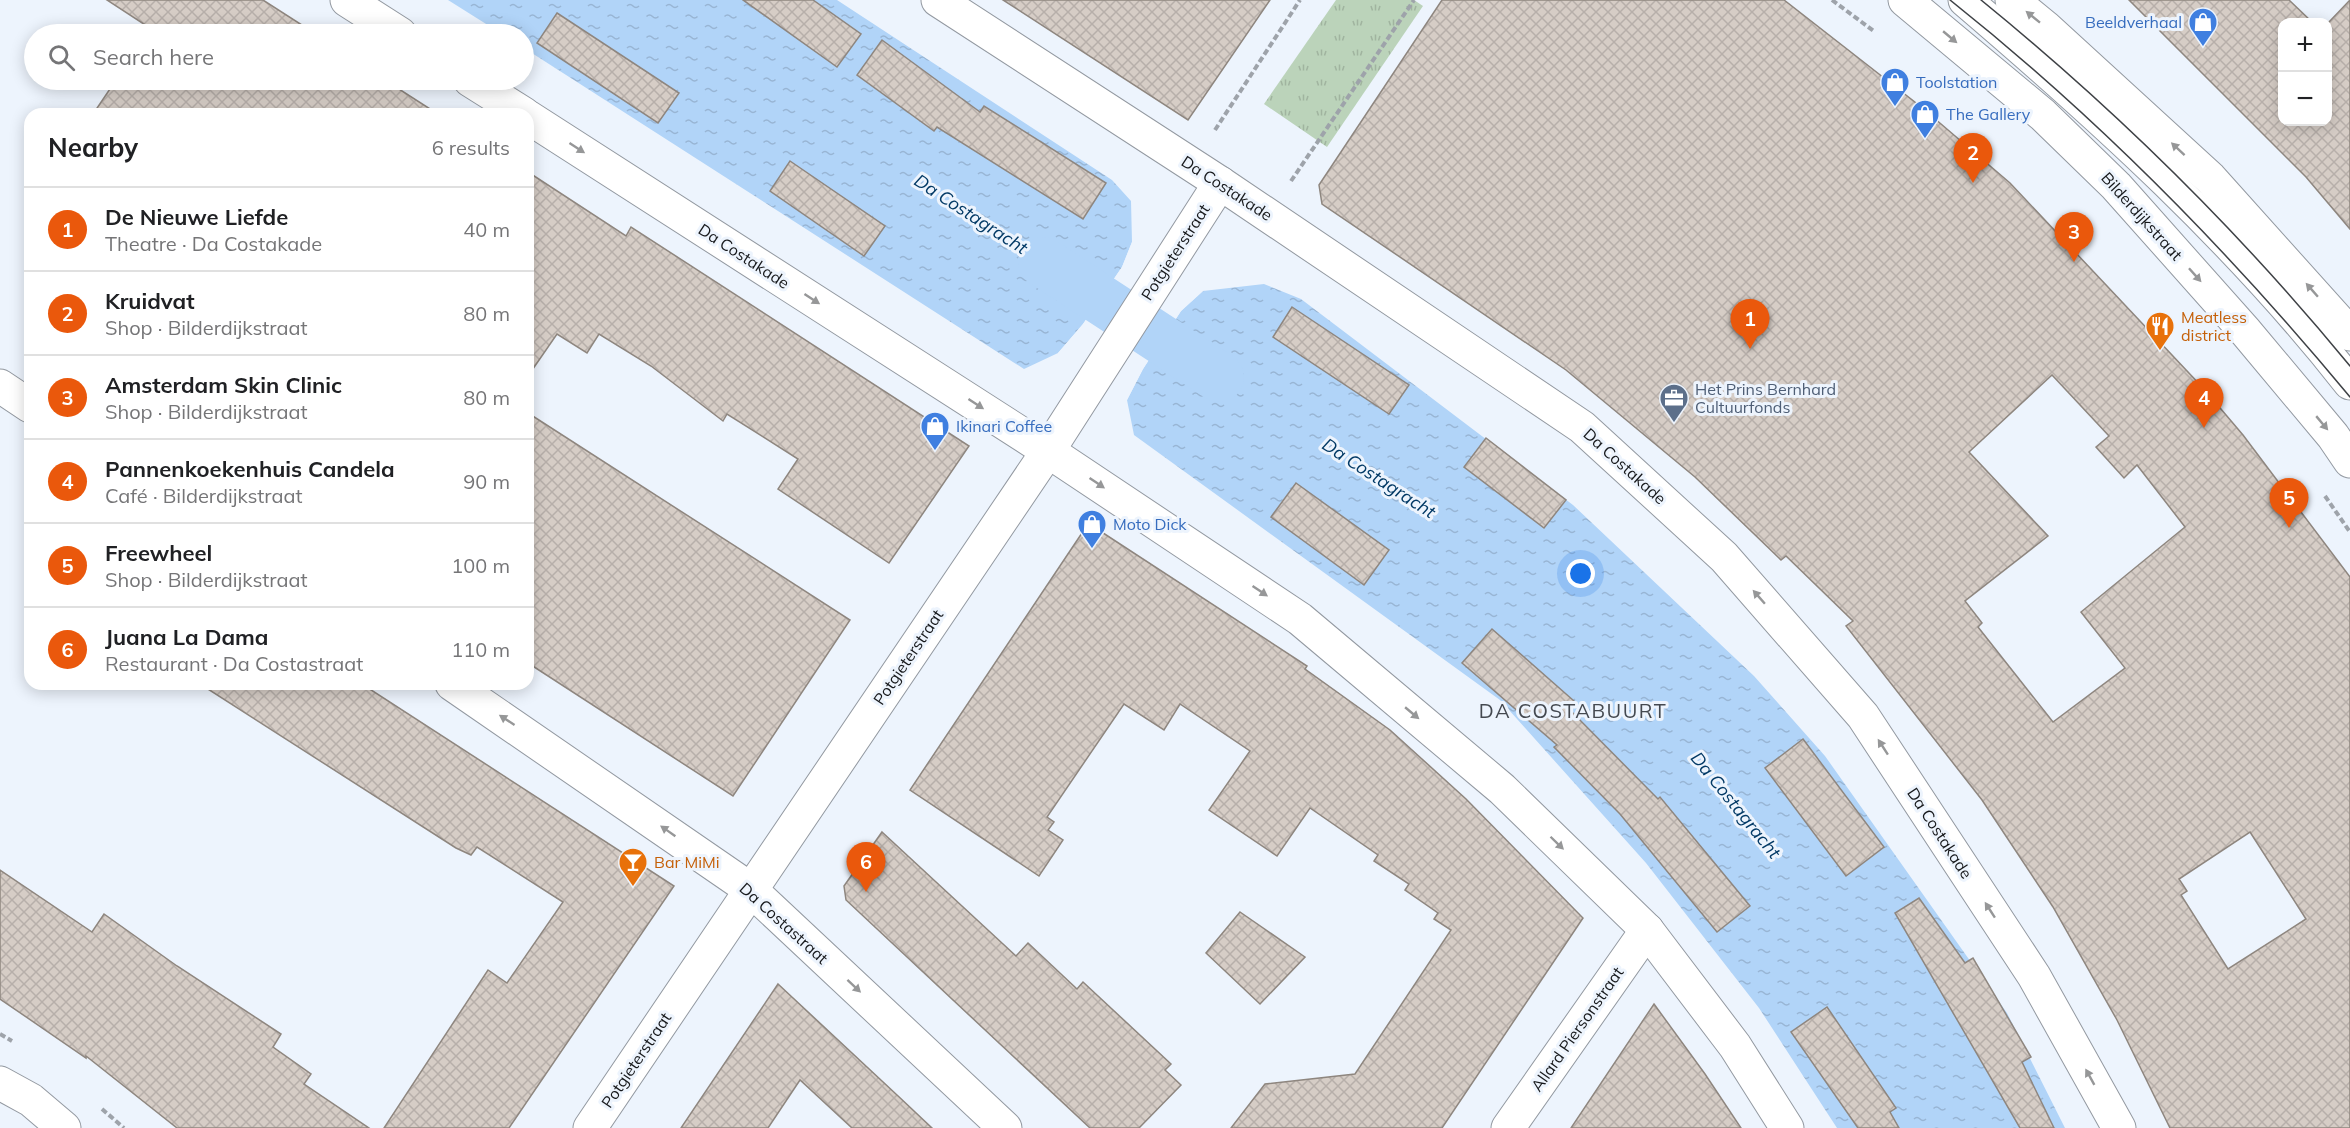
<!DOCTYPE html>
<html lang="en">
<head>
<meta charset="utf-8">
<style>
	body { margin:0; font-family:Mulish,sans-serif; background:#f6f6f6; color:#202124 }
	.controls { position:absolute; right:18px; top:18px; display:grid; overflow:hidden; border-radius:12px; box-shadow:0 3px 15px #0003 }
	.controls button { width:54px; height:54px; display:grid; place-items:center; padding:0; border:0; border-bottom:2px solid #e0e0e0; background:#fff; color:#202124; font:30px sans-serif }
	.you { position:absolute; left:1581px; top:574px; width:21px; height:21px; margin:-15px; border:4px solid #fff; border-radius:50%; background:#1a73e8; box-shadow:0 0 0 9px #1a73e833 }
	.badge { display:grid; place-items:center; width:39px; height:39px; border-radius:50%; background:#ea580c; color:#fff; font-size:20px; font-weight:700 }
	.pin { position:absolute; translate:-50% -50px; filter:drop-shadow(0 2px 3px #0008) }
	.pin::after { content:''; position:absolute; top:32px; width:21px; height:18px; background:inherit; clip-path:polygon(0 0,100% 0,50% 100%) }
	.list { margin:0; padding:0; list-style:none }
	h2 { display:flex; justify-content:space-between; align-items:center; height:78px; margin:0; padding:0 24px; font-size:26px }
	h2 small { font-size:20px; font-weight:400; color:#757577 }
	.list li { display:grid; grid-template-columns:39px 1fr auto; gap:18px; align-items:center; box-sizing:border-box; height:84px; padding:0 24px; border-top:2px solid #e0e0e0 }
	.list b { display:block; font-size:22px; white-space:nowrap }
	.list p { margin:0; font-size:20px; white-space:nowrap; color:#757577 }
	.list em { font-size:20px; font-style:normal; color:#757577 }
	.icon { flex:none; width:33px; height:33px; fill:none; stroke:currentColor; stroke-width:2; stroke-linecap:round; stroke-linejoin:round }
	.map { position:relative; flex:none; width:2350px; height:1128px; overflow:hidden }
	.search { position:absolute; background:#fff; box-shadow:0 3px 15px #0003; left:24px; top:24px; width:510px; height:66px; display:flex; align-items:center; gap:15px; box-sizing:border-box; padding:0 21px; border-radius:33px; color:#757577; font-size:22px }
	.panel { position:absolute; background:#fff; box-shadow:0 3px 15px #0003; left:24px; top:108px; width:510px; height:582px; border-radius:18px }
	.map>svg:first-child { display:block }
</style>
</head>
<body>
<div class="map">
<svg width="2350" height="1128" viewBox="0 0 2350 1128">
	<defs>
		<pattern id="park-tufts" width="24" height="20" patternUnits="userSpaceOnUse" patternTransform="scale(1.5)"><rect width="24" height="20" fill="#bbd3ba"/><path d="M3 7l-1-3M5 7V3M7 7l1-3M15 17l-1-3M17 17v-4M19 17l1-3" fill="none" stroke="#a0b49f"/></pattern>
		<pattern id="water-ripples" width="26" height="14" patternUnits="userSpaceOnUse" patternTransform="scale(1.5)"><rect width="26" height="14" fill="#b1d4f8"/><path d="M2 4q2-2 4 0t4 0M15 11q2-2 4 0t4 0" fill="none" stroke="#98b5d4"/></pattern>
		<pattern id="building-cross-hatch" width="8" height="8" patternUnits="userSpaceOnUse" patternTransform="scale(1.5)"><rect width="8" height="8" fill="#d6cdc6"/><path d="M0 0l8 8M0 8l8-8" fill="none" stroke="#b7afaa"/></pattern>
	</defs>
	<rect width="100%" height="100%" fill="#edf4fd"/>
	<polygon fill="url(#park-tufts)" points="1336,0 1414,0 1423,6 1327,147 1264,104"/>
	<g fill="url(#water-ripples)">
		<polygon points="448,0 837,0 1112,180 1131,201 1132,242 1122,267 1083,324 1058,353 1024,369 524,48 524,34 502,34"/>
		<polygon points="1264,284 1301,299 1573,505 1754,676 1825,756 2007,1013 2065,1128 1837,1128 1759,1008 1646,863 1500,700 1134,435 1127,400 1143,369 1181,311 1203,291"/>
	</g>
	<g fill="#edf4fd">
		<polygon points="1132,242 1134,244 1125,269 1086,325 1060,355 1058,353 1083,324 1122,267"/>
		<polygon points="1201,289 1203,291 1181,311 1143,369 1127,400 1125,398 1141,367 1178,309"/>
	</g>
	<g fill="none" stroke-linecap="round" stroke-linejoin="round">
		<polyline stroke="#b1d4f8" stroke-width="50" points="1043,262 1219,377"/>
	</g>
	<g fill="url(#building-cross-hatch)" stroke="#8e867f" stroke-width="1.5" fill-rule="evenodd">
		<polygon points="107,0 263,0 316,34 146,34 150,28"/>
		<polygon points="743,0 813,0 861,34 837,67"/>
		<polygon points="1003,0 1270,0 1188,120"/>
		<path d="M1442 0H1784L1920 106 2010 183 2204 389 2243 435 2350 577V1128H2170L2117 1020 2053 907 1982 800 1846 626 1853 621 1786 556 1781 560 1695 477 1566 370 1322 204 1319 185ZM2052 375 2109 436 2096 447 2124 478 2137 465 2185 527 2081 612 2125 668 2053 722 1978 627 1982 623 1965 601 2048 536 1969 452ZM2250 832 2306 919 2228 969 2181 895 2187 891 2179 879Z"/>
		<polygon points="2129,0 2289,0 2312,22 2283,22 2283,122 2328,122 2328,23 2350,0 2350,229 2306,177"/>
		<polygon points="557,13 679,93 658,123 537,43"/>
		<polygon points="882,40 980,112 984,106 1106,183 1083,219 937,127 934,131 857,75"/>
		<polygon points="116,80 385,80 438,114 93,114"/>
		<polygon points="790,161 885,226 864,256 770,191"/>
		<polygon points="528,172 626,236 631,227 969,446 889,563 778,489 798,459 727,414 723,421 651,366 599,334 587,353 557,334 528,376"/>
		<polygon points="1292,307 1409,385 1389,414 1273,337"/>
		<polygon points="528,413 850,620 733,796 528,663"/>
		<polygon points="1486,438 1566,500 1544,528 1464,467"/>
		<polygon points="1296,483 1389,550 1364,585 1271,517"/>
		<polygon points="1097,529 1307,666 1305,669 1390,730 1466,799 1583,918 1442,1128 1231,1128 1265,1084 1355,1074 1451,930 1434,919 1438,913 1405,890 1409,884 1374,861 1378,855 1310,808 1277,856 1209,810 1250,751 1180,704 1164,730 1124,704 1047,817 1054,822 1048,830 1063,840 1039,876 910,790 1082,533"/>
		<polygon points="1492,629 1574,701 1568,708 1658,799 1660,797 1750,906 1717,932 1620,814 1554,747 1557,745 1462,663"/>
		<polygon points="200,684 362,684 674,886 509,1128 384,1128 488,970 507,983 563,902 477,847 471,855 456,848"/>
		<polygon points="1803,739 1884,847 1846,876 1765,768"/>
		<polygon points="882,832 1016,956 1028,943 1077,989 1083,982 1171,1064 1165,1070 1181,1085 1139,1128 1090,1128 846,900 844,886"/>
		<polygon points="0,870 92,932 104,914 177,966 281,1034 273,1047 311,1074 304,1084 369,1128 177,1128 86,1056 86,1058 0,999"/>
		<polygon points="1919,898 1965,963 1973,958 2031,1057 2022,1062 2054,1128 2020,1128 1895,913"/>
		<polygon points="1240,912 1305,957 1260,1004 1206,953"/>
		<polygon points="778,984 897,1095 932,1128 852,1128 800,1080 768,1128 681,1128"/>
		<polygon points="1654,1004 1705,1074 1741,1128 1571,1128"/>
		<polygon points="1827,1007 1896,1108 1890,1112 1899,1128 1858,1128 1791,1032"/>
	</g>
	<g fill="none" stroke-linecap="round" stroke-linejoin="round">
		<g stroke="#9399a1" stroke-width="35">
			<g id="minor">
				<polyline points="347,0 400,34"/>
				<polyline points="938,0 1220,183 1582,427 1724,557 1863,716 2034,976 2119,1128"/>
				<polyline points="1905,0 2043,115 2116,186 2246,332 2333,436 2350,461"/>
				<path d="M1965 0C2102 117 2238 240 2350 383"/>
				<polyline points="2012,0 2045,27 2210,178 2350,334"/>
				<polyline points="470,80 524,114"/>
				<polyline points="528,117 1048,451 1300,619 1502,789 1647,930 1735,1046 1787,1128"/>
				<polyline points="0,386 30,406"/>
				<polyline points="452,684 750,889 1005,1128"/>
				<polyline points="590,1128 1048,451 1220,183"/>
				<polyline points="1508,1128 1647,930"/>
			</g>
		</g>
		<g stroke="#9399a1" stroke-width="35">
			<polyline id="major" points="0,1083 31,1100 64,1128"/>
		</g>
		<g stroke="#9ea3aa" stroke-width="4" stroke-dasharray="6 3" stroke-linecap="butt">
			<polyline points="1832,0 1875,32"/>
			<polyline points="1215,130 1300,0"/>
			<polyline points="1291,181 1414,0"/>
			<polyline points="2325,496 2350,532"/>
			<polyline points="0,1034 12,1041"/>
			<polyline points="102,1109 124,1128"/>
		</g>
		<use href="#minor" stroke="#fff" stroke-width="33"/>
		<use href="#major" stroke="#fff" stroke-width="33"/>
		<g stroke="#3f4246" stroke-width="1.5">
			<path d="M1950 0C2097 117 2230 252 2350 397"/>
			<path d="M1981 0C2115 109 2240 232 2350 366"/>
		</g>
	</g>
	<defs><path id="oneway-solid" d="M-6-.8H1V-3.2L6.5 0L1 3.2V.8H-6Z" transform="scale(1.5)"/></defs>
	<g fill="#969798">
		<use href="#oneway-solid" transform="translate(2033 17) rotate(-141)"/>
		<use href="#oneway-solid" transform="translate(1950 37) rotate(40)"/>
		<use href="#oneway-solid" transform="translate(577 148) rotate(33)"/>
		<use href="#oneway-solid" transform="translate(2178 149) rotate(-137)"/>
		<use href="#oneway-solid" transform="translate(2195 275) rotate(48)"/>
		<use href="#oneway-solid" transform="translate(2312 290) rotate(-131)"/>
		<use href="#oneway-solid" transform="translate(812 299) rotate(33)"/>
		<use href="#oneway-solid" transform="translate(976 404) rotate(33)"/>
		<use href="#oneway-solid" transform="translate(2322 423) rotate(50)"/>
		<use href="#oneway-solid" transform="translate(1097 483) rotate(34)"/>
		<use href="#oneway-solid" transform="translate(1260 591) rotate(34)"/>
		<use href="#oneway-solid" transform="translate(1759 597) rotate(-131)"/>
		<use href="#oneway-solid" transform="translate(1412 713) rotate(40)"/>
		<use href="#oneway-solid" transform="translate(507 720) rotate(-147)"/>
		<use href="#oneway-solid" transform="translate(1883 747) rotate(-123)"/>
		<use href="#oneway-solid" transform="translate(668 831) rotate(-145)"/>
		<use href="#oneway-solid" transform="translate(1557 843) rotate(44)"/>
		<use href="#oneway-solid" transform="translate(1990 910) rotate(-123)"/>
		<use href="#oneway-solid" transform="translate(854 986) rotate(43)"/>
		<use href="#oneway-solid" transform="translate(2090 1077) rotate(-119)"/>
	</g>
	<defs>
		<g id="shop-pin" transform="scale(1.5)"><path d="M0 17L-7.5 6A9.5 9.5 0 1 1 7.5 6Z" fill="#3f7fe0" stroke="#edf4fd"/><path d="M-5-2.5h2.3a2.7 3.5 0 0 1 5.4 0H5L5.5 6h-11ZM-1.5-2.5h3a1.5 2.3 0 0 0-3 0Z" fill="#fff"/></g>
		<g id="restaurant-pin" transform="scale(1.5)"><path d="M0 17L-7.5 6A9.5 9.5 0 1 1 7.5 6Z" fill="#e8710a" stroke="#edf4fd"/><path d="M-5-6h1v4h1v-4h1v4h1v-4h1v5L-1.5 .5V6h-2V.5L-5-1ZM5-6V6H3V1.5H1.5Q1.5-4 5-6Z" fill="#fff"/></g>
		<g id="office-pin" transform="scale(1.5)"><path d="M0 17L-7.5 6A9.5 9.5 0 1 1 7.5 6Z" fill="#5c6f8a" stroke="#edf4fd"/><path d="M-6-3h4V-5.5h4V-3h4V5H-6ZM-1-4.5V-3h2v-1.5ZM-6 0V1H6V0Z" fill="#fff"/></g>
		<g id="bar-pin" transform="scale(1.5)"><path d="M0 17L-7.5 6A9.5 9.5 0 1 1 7.5 6Z" fill="#e8710a" stroke="#edf4fd"/><path d="M-6-5H6L.8 .8V4.5H3.5V6h-7V4.5H-.8V.8Z" fill="#fff"/></g>
	</defs>
	<g fill-rule="evenodd">
		<use href="#shop-pin" x="2203" y="22"/>
		<use href="#shop-pin" x="1895" y="82"/>
		<use href="#shop-pin" x="1925" y="114"/>
		<use href="#restaurant-pin" x="2160" y="326"/>
		<use href="#office-pin" x="1674" y="398"/>
		<use href="#shop-pin" x="935" y="426"/>
		<use href="#shop-pin" x="1092" y="524"/>
		<use href="#bar-pin" x="633" y="862"/>
	</g>
	<g text-anchor="middle" dominant-baseline="central" stroke-width="6" stroke-linejoin="round" paint-order="stroke">
		<g font-size="16" fill="#366cbe" stroke="#edf4fd" text-anchor="start">
			<text x="2182" y="22" text-anchor="end">Beeldverhaal</text>
			<text x="1916" y="82">Toolstation</text>
			<text x="1946" y="114">The Gallery</text>
			<text x="956" y="426">Ikinari Coffee</text>
			<text x="1113" y="524">Moto Dick</text>
		</g>
		<g font-size="16" fill="#16181b" stroke="#edf4fd">
			<text transform="translate(1227 188) rotate(33)">Da Costakade</text>
			<text transform="translate(2142 216) rotate(48)">Bilderdijkstraat</text>
			<text transform="translate(1175 252) rotate(-57)">Potgieterstraat</text>
			<text transform="translate(744 256) rotate(33)">Da Costakade</text>
			<text transform="translate(1625 466) rotate(42)">Da Costakade</text>
			<text transform="translate(908 657) rotate(-56)">Potgieterstraat</text>
			<text transform="translate(1940 833) rotate(57)">Da Costakade</text>
			<text transform="translate(784 923) rotate(42)">Da Costastraat</text>
			<text transform="translate(1577 1029) rotate(-55)">Allard Piersonstraat</text>
			<text transform="translate(636 1060) rotate(-56)">Potgieterstraat</text>
		</g>
		<g font-size="16" fill="#c56008" stroke="#edf4fd" text-anchor="start">
			<text x="2181" y="317">Meatless<tspan x="2181" dy="18">district</tspan></text>
			<text x="654" y="862">Bar MiMi</text>
		</g>
		<g font-size="16" fill="#4e5e75" stroke="#edf4fd" text-anchor="start">
			<text x="1695" y="389">Het Prins Bernhard<tspan x="1695" dy="18">Cultuurfonds</tspan></text>
		</g>
		<g font-size="18" font-style="italic" fill="#033a66" stroke="#edf4fd">
			<text transform="translate(971 214) rotate(33)">Da Costagracht</text>
			<text transform="translate(1379 478) rotate(33)">Da Costagracht</text>
			<text transform="translate(1736 805) rotate(51)">Da Costagracht</text>
		</g>
		<g font-size="20" letter-spacing="1.5" fill="#444950" stroke="#edf4fd">
			<text x="1573" y="710">DA COSTABUURT</text>
		</g>
	</g>
</svg>
<div class="controls">
<button>+</button>
<button>−</button>
</div>
<div class="you"></div>
<div class="pin badge" style="left:1750px;top:349px">1</div>
<div class="pin badge" style="left:1973px;top:183px">2</div>
<div class="pin badge" style="left:2074px;top:262px">3</div>
<div class="pin badge" style="left:2204px;top:428px">4</div>
<div class="pin badge" style="left:2289px;top:528px">5</div>
<div class="pin badge" style="left:866px;top:892px">6</div>
<div class="search"><svg class="icon" aria-label="search" viewBox="0 0 24 24"><circle cx="10" cy="10" r="6"/><path d="M15 15l6 6"/></svg>Search here</div>
<section class="panel">
<h2>Nearby<small>6 results</small></h2>
<ul class="list">
<li><span class="badge">1</span><div><b>De Nieuwe Liefde</b><p>Theatre · Da Costakade</p></div><em>40 m</em></li>
<li><span class="badge">2</span><div><b>Kruidvat</b><p>Shop · Bilderdijkstraat</p></div><em>80 m</em></li>
<li><span class="badge">3</span><div><b>Amsterdam Skin Clinic</b><p>Shop · Bilderdijkstraat</p></div><em>80 m</em></li>
<li><span class="badge">4</span><div><b>Pannenkoekenhuis Candela</b><p>Café · Bilderdijkstraat</p></div><em>90 m</em></li>
<li><span class="badge">5</span><div><b>Freewheel</b><p>Shop · Bilderdijkstraat</p></div><em>100 m</em></li>
<li><span class="badge">6</span><div><b>Juana La Dama</b><p>Restaurant · Da Costastraat</p></div><em>110 m</em></li>
</ul>
</section>
</div>
</body>
</html>
